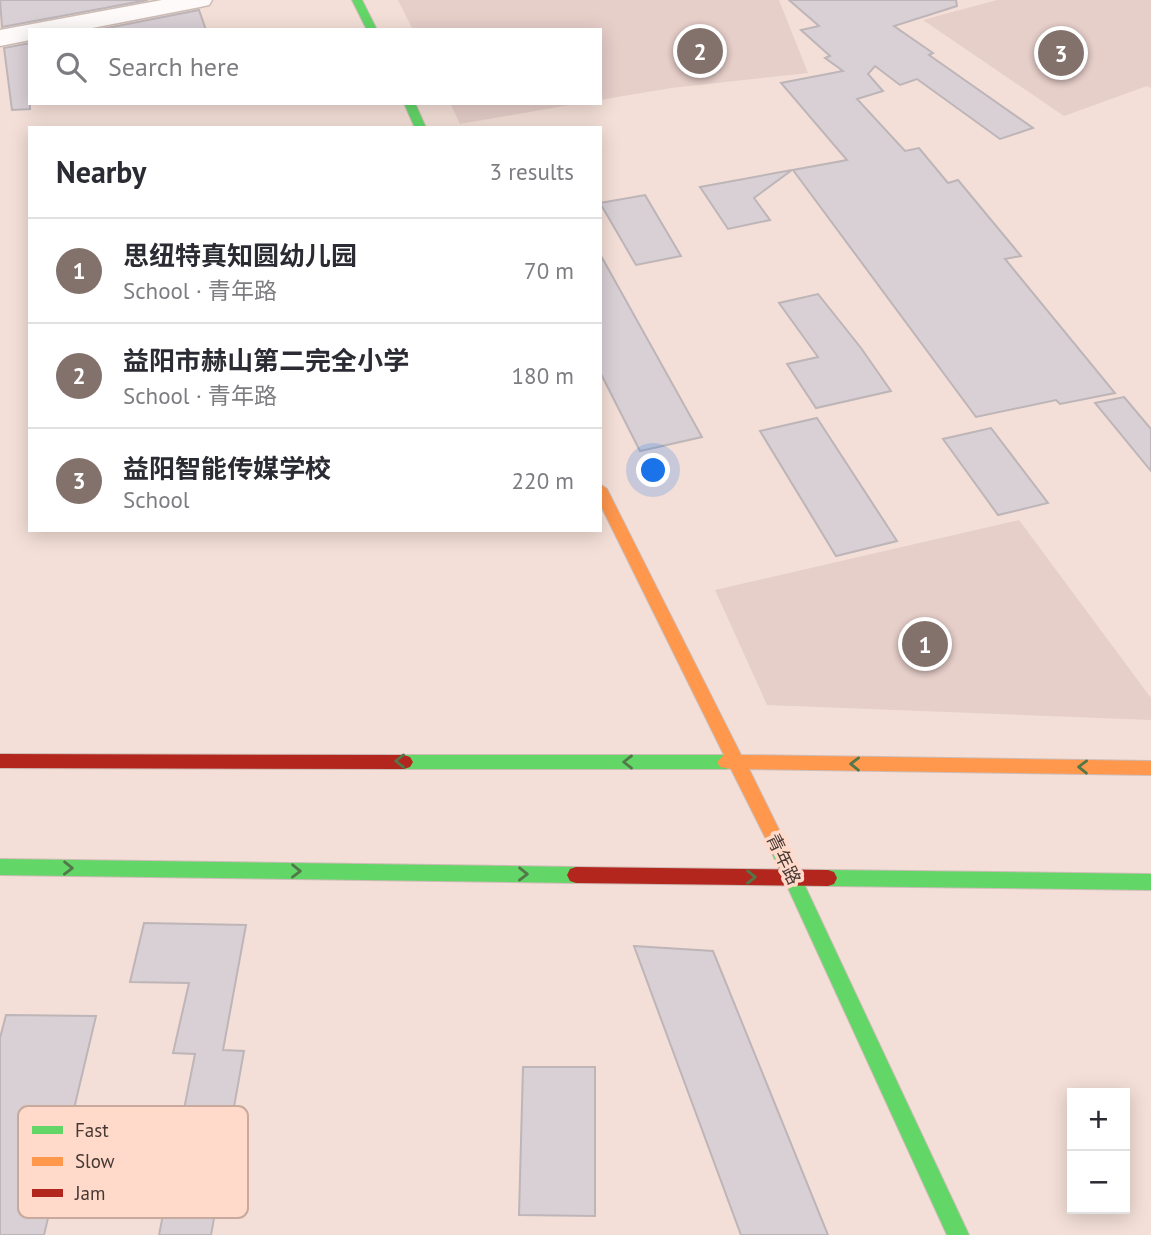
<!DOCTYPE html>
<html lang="en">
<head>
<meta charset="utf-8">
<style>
	body { margin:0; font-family:"PT Sans","Noto Sans SC",sans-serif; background:#f2f2f3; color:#2b2b33 }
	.controls { position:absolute; right:21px; bottom:21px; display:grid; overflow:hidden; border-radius:0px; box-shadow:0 4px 18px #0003 }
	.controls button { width:63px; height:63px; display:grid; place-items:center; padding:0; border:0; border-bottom:2px solid #e1e1e2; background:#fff; color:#2b2b33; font:35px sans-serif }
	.you { position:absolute; left:654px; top:471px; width:24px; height:24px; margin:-18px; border:5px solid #fff; border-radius:50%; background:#1a73e8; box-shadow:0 0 0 10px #1a73e833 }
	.badge { display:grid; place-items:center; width:46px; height:46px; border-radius:50%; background:#83726c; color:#fff; font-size:23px; font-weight:700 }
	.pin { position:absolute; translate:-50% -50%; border:4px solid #fff; box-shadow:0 2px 7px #0006 }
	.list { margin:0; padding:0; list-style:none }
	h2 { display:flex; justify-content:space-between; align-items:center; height:91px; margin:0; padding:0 28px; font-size:30px }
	h2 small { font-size:23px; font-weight:400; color:#7c7c81 }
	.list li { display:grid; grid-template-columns:46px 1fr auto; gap:21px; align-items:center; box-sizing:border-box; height:105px; padding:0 28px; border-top:2px solid #e1e1e2 }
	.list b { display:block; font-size:26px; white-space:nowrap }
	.list p { margin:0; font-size:23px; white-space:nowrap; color:#7c7c81 }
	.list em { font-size:23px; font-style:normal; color:#7c7c81 }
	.icon { flex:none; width:38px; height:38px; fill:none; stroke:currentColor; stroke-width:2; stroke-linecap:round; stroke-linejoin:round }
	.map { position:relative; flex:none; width:1151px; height:1235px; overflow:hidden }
	.search { position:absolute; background:#fff; box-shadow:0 4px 18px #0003; left:28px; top:28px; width:574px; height:77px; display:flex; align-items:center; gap:18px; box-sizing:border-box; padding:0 24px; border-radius:0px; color:#7c7c81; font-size:26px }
	.panel { position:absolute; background:#fff; box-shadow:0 4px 18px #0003; left:28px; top:126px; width:574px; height:406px; border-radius:0px }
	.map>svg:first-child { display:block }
</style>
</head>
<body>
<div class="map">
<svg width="1151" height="1235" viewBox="0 0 1151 1235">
	<rect width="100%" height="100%" fill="#f3dfd7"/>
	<g fill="#e6cec9">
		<polygon points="398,0 779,0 808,73 671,88 600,100 600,30 413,30"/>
		<polygon points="997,0 1151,0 1151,88 1147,86 1064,116 923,20"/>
		<polygon points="450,103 581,103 460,124"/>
		<polygon points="1019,520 1151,698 1151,720 767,705 715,590"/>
	</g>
	<g fill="#d9d0d6" stroke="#bdb5b7" stroke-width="2">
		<polygon points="0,0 148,0 2,27"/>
		<polygon points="789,0 956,0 957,6 894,26 933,53 929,55 1033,128 1000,139 917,79 900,85 875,66 868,74 883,91 857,99 905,151 919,148 948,183 958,180 1021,256 1005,259 1115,393 1060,404 1056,400 976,417 793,170 847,160 781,83 843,71 825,58 830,56 801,30 819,26"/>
		<polygon points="199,10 206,30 97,30"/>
		<polygon points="30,43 30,109 12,110 4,48"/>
		<polygon points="792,170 754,198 770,220 728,229 700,187"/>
		<polygon points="645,195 681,256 636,265 600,203"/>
		<polygon points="600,254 702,437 640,451 600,372"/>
		<polygon points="818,294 861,348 891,391 816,408 787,364 818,357 779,303"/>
		<polygon points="1124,397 1151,429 1151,471 1095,403"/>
		<polygon points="817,418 897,541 836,556 760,431"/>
		<polygon points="991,428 1048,503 998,515 943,439"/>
		<polygon points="144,923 246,925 223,1050 244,1051 211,1235 159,1235 195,1054 173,1053 189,983 130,982"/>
		<polygon points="634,946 713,951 828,1235 741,1235"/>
		<polygon points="6,1015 96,1016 44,1235 0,1235 0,1038"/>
		<polygon points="523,1067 595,1067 595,1216 519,1215"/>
	</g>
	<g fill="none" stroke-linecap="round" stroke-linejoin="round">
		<g stroke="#cdbcb6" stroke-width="3">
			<polygon id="street" points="162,0 212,0 209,5 200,7 82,30 30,30 30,40 0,46 0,30"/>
		</g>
		<g stroke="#cdbcb6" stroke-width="2">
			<g id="fast">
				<polygon points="352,0 362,0 377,30 367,30"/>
				<polygon points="404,103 415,103 426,128 415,128"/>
				<polygon points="404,755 726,755 732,757 735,762 732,767 726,769 404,769 398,767 395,762 398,757"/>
				<polygon points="775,832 781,835 969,1235 947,1235 766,840 769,835"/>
				<polygon points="0,859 576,867 582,869 585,875 582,881 576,883 0,875"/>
				<polygon points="828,870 1151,874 1151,890 828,886 822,884 819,878 822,872"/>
			</g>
		</g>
		<g stroke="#cdbcb6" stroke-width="2">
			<polygon id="slow" points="600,484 607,489 741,755 1151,761 1151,775 749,769 784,840 781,845 775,848 769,845 731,769 720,767 717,762 724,755 600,504"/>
		</g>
		<g stroke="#cdbcb6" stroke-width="2">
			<g id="jam">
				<polygon points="0,754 404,755 410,757 413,762 410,767 404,769 0,768"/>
				<polygon points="576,867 828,870 834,872 837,878 834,884 828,886 576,883 570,881 567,875 570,869"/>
			</g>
		</g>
		<use href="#street" fill="#fdfaf9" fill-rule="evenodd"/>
		<use href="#fast" fill="#63d668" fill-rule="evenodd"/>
		<use href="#slow" fill="#ff974d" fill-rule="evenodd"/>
		<use href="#jam" fill="#b3261e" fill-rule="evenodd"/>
	</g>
	<defs><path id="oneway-chevron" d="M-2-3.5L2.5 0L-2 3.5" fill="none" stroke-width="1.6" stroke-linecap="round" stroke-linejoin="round" transform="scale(1.75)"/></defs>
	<g stroke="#527748">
		<use href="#oneway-chevron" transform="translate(400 761) rotate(-180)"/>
		<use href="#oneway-chevron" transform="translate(628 762) rotate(-180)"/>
		<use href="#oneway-chevron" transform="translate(855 764) rotate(-179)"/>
		<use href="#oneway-chevron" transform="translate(1083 767) rotate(-179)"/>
		<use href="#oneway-chevron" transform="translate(68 868) rotate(1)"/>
		<use href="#oneway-chevron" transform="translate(296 871) rotate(1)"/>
		<use href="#oneway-chevron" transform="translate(523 874) rotate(1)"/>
		<use href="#oneway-chevron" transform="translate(751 877) rotate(1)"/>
	</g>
	<g text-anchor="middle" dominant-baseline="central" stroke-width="7" stroke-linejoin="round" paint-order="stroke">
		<g font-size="18" fill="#463832" stroke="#ffdacb">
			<text transform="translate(784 859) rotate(64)">青年路</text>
		</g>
	</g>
	<rect x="18" y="1106" width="230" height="112" rx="10" fill="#ffdacb" stroke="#c8a99d" stroke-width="2"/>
	<rect x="32" y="1126" width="31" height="8" fill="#63d668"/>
	<rect x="32" y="1157" width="31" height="9" fill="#ff974d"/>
	<rect x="32" y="1189" width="31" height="8" fill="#b3261e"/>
	<g font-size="19" fill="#463832">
		<text x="75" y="1137">Fast</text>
		<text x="75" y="1168">Slow</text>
		<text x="75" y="1200">Jam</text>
	</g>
</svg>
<div class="controls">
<button>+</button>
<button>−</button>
</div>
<div class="you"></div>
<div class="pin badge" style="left:925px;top:644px">1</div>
<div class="pin badge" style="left:700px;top:51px">2</div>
<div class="pin badge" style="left:1061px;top:53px">3</div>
<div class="search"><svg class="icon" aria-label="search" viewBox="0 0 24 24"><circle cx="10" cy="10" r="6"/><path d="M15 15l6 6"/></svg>Search here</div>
<section class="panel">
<h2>Nearby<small>3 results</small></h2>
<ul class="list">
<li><span class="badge">1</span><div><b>思纽特真知圆幼儿园</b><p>School · 青年路</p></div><em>70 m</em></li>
<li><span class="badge">2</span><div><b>益阳市赫山第二完全小学</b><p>School · 青年路</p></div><em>180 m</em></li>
<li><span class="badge">3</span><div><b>益阳智能传媒学校</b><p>School</p></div><em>220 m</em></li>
</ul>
</section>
</div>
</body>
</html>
